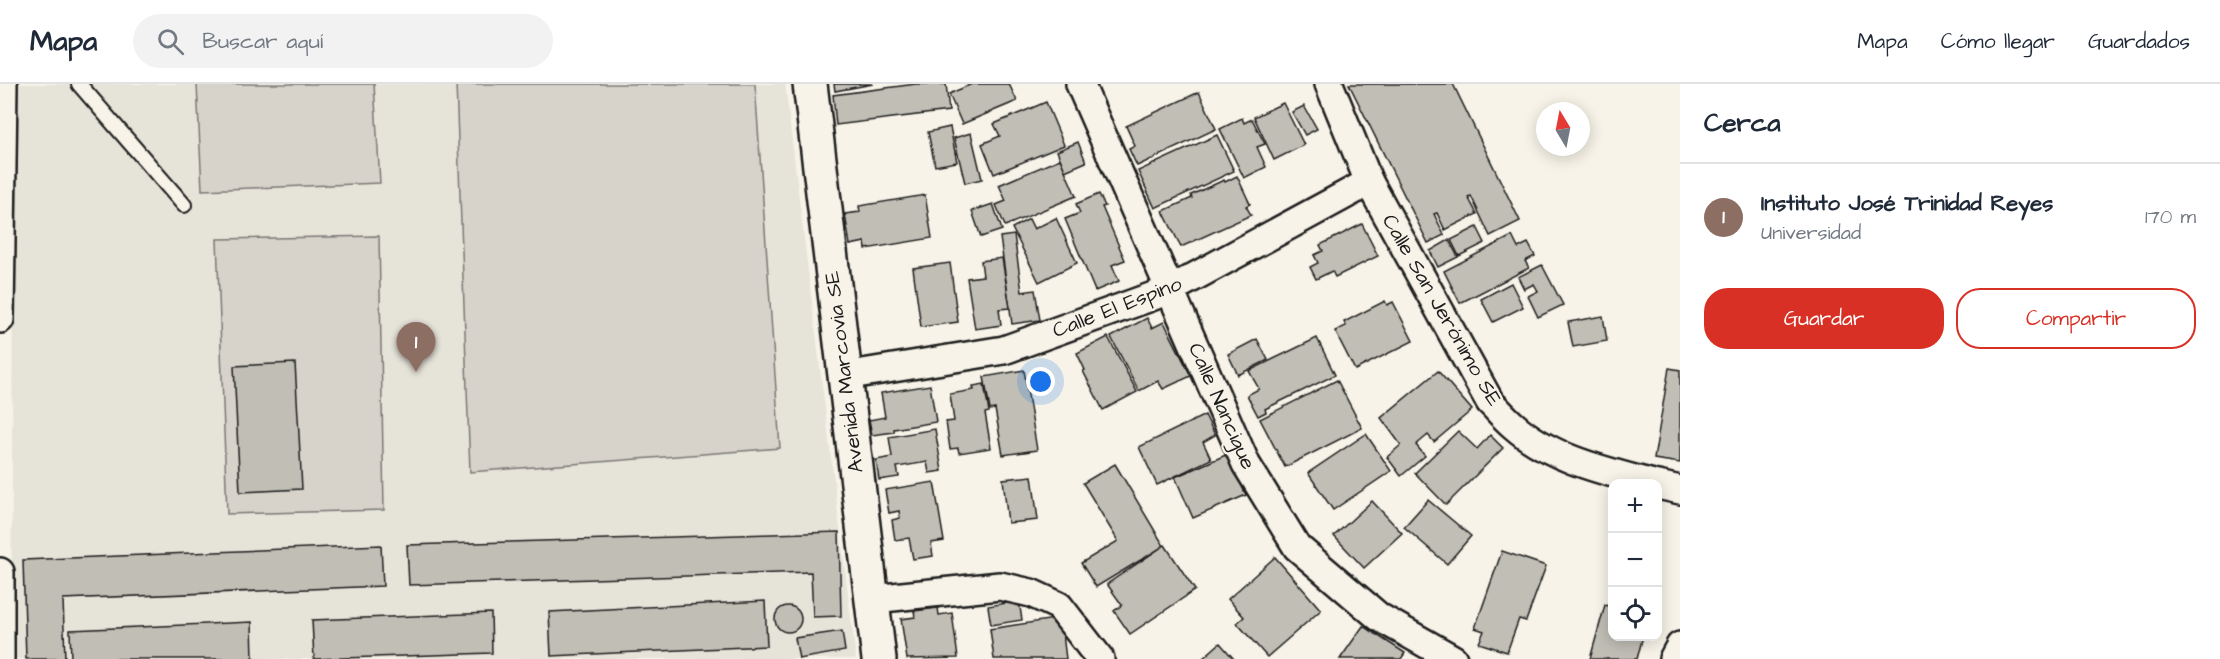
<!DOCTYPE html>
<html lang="es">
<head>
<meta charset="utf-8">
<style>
	body { margin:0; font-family:"Architects Daughter",sans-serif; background:#f2f2f3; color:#1f2937 }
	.controls { position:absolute; right:18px; bottom:18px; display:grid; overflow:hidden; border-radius:12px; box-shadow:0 3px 15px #0003 }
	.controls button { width:54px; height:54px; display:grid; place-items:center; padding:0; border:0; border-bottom:2px solid #e0e1e3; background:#fff; color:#1f2937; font:30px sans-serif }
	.compass { position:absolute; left:1536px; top:18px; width:54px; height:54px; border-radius:50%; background:#fff; box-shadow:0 3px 15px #0003; rotate:350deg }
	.you { position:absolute; left:1041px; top:298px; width:21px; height:21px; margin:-15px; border:4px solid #fff; border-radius:50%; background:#1a73e8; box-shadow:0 0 0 9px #1a73e833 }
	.badge { display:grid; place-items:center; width:39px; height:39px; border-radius:50%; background:#d93025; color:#fff; font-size:20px; font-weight:700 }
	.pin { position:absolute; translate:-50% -50px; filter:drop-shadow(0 2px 3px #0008) }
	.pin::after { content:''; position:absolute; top:32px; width:21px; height:18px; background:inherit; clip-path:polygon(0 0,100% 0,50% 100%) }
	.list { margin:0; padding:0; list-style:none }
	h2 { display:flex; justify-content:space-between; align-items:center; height:78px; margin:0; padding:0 24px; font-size:26px }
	h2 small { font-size:20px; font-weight:400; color:#747a83 }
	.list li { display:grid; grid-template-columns:39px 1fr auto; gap:18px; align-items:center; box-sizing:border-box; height:108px; padding:0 24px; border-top:2px solid #e0e1e3 }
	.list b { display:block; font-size:22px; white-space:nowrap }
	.list p { margin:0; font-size:20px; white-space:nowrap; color:#747a83 }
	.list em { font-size:20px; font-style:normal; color:#747a83 }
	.actions { display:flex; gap:12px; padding:18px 24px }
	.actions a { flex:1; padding:14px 0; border:2px solid #d93025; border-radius:24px; text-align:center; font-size:21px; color:#d93025 }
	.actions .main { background:#d93025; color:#fff }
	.icon { flex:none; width:33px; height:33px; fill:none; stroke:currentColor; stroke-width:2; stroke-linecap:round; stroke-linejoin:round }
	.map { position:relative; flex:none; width:1680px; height:575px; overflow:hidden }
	header { display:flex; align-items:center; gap:36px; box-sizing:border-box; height:84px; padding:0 30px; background:#fff; border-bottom:2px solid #e0e1e3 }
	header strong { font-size:28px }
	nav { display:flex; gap:33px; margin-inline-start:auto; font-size:21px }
	.search { width:420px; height:54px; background:#f2f2f3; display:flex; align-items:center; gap:15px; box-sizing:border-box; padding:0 21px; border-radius:33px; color:#747a83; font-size:22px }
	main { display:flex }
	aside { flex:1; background:#fff }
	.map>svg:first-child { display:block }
</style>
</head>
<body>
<header>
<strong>Mapa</strong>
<div class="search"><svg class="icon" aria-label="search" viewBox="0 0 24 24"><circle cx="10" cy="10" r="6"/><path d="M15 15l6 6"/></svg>Buscar aquí</div>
<nav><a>Mapa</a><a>Cómo llegar</a><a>Guardados</a></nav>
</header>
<main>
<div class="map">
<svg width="1680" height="575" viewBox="0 0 1680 575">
	<rect width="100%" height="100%" fill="#f7f3e8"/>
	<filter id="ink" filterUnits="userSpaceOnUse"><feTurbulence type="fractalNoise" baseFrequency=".0167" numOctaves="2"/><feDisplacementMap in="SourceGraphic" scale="12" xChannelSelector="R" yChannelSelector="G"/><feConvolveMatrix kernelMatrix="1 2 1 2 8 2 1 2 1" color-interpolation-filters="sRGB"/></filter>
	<g filter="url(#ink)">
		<polygon fill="#e6e3d9" points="14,0 785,0 856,575 11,575"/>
		<g fill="#d7d3cb" stroke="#7a7874" stroke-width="1.5">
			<polygon points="197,0 374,0 380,99 202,106"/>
			<polygon points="456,0 755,0 780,364 470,388"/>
			<polygon points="379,152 384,426 227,430 217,155"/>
		</g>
		<g fill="#c0beb5" stroke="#1c1c1c" stroke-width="1.5">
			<polygon points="834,0 873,0 835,7"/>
			<polygon points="916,0 946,0 949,27 836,41 833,11"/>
			<polygon points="972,0 1009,0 1017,17 962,40 949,10"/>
			<polygon points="1349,0 1453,0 1520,137 1490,152 1471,112 1468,113 1477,130 1445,146 1437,129 1434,130 1444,151 1428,159"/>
			<polygon points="1199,8 1216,45 1137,82 1129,65 1135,62 1126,42"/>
			<polygon points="1046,18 1064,61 994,90 982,60 1000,52 994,40"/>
			<polygon points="1283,19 1304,61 1274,76 1254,33"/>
			<polygon points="1304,22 1317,45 1305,51 1292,28"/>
			<polygon points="1242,34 1244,39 1252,35 1265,60 1257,63 1266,83 1244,94 1220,45"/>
			<polygon points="950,43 957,78 935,82 928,48"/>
			<polygon points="971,49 982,95 965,99 954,54"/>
			<polygon points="1217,51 1234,87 1155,124 1138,87"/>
			<polygon points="1078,58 1086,78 1065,87 1057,67"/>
			<polygon points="1060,75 1076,112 1005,142 996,121 1006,117 999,101"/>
			<polygon points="1237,92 1250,120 1246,122 1251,131 1181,163 1163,127 1192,114 1191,111 1224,96 1225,98"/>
			<polygon points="1099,110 1105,122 1102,123 1125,176 1112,181 1119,197 1095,207 1065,135 1080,129 1076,120"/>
			<polygon points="925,111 932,154 866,165 865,158 850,161 845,130 860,128 859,122"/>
			<polygon points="993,120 1002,146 981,153 972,127"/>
			<polygon points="1056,134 1077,179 1039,198 1012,144 1029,135 1034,145"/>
			<polygon points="1362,140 1378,172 1335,193 1332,187 1316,195 1310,183 1318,179 1314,171 1323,167 1320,161"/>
			<polygon points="1477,143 1485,159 1459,172 1451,156"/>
			<polygon points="1014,151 1022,208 1035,206 1040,236 1012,240 1000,153"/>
			<polygon points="1512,152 1518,164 1528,159 1535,172 1525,177 1529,184 1460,219 1444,187"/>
			<polygon points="1449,156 1458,173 1438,183 1430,167"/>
			<polygon points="1002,174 1010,224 999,225 1001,241 975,245 967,194 983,192 981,177"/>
			<polygon points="950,179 958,238 921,243 913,184"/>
			<polygon points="1542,181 1563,221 1538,233 1528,212 1538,207 1534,200 1524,205 1518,193"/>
			<polygon points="1511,199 1523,223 1493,238 1481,215"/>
			<polygon points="1385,217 1387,221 1393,218 1413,257 1355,286 1335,247 1346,242 1344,238"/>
			<polygon points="1603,232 1607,257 1573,263 1568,238"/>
			<polygon points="1147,234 1152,244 1164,238 1191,292 1163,305 1158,297 1139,307 1111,253"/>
			<polygon points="1108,253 1137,308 1103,326 1083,287 1085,286 1077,269"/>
			<polygon points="1317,254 1335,291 1265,325 1266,328 1258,332 1247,311 1259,305 1249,287"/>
			<polygon points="1257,255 1268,276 1238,291 1228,270"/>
			<polygon points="295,279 302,405 240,408 234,282"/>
			<polygon points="1669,284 1680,286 1680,379 1654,375"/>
			<polygon points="1024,286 1037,366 1003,371 995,325 990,326 984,293"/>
			<polygon points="1438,287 1472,326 1434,358 1428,351 1416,361 1425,372 1401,392 1387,373 1401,361 1381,334"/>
			<polygon points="1337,296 1362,344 1285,383 1260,335"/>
			<polygon points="984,300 989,328 985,329 991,364 959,369 958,364 950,365 946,338 954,337 950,310 974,306 973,302"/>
			<polygon points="930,301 936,338 894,345 894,348 872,351 869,336 885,333 881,309"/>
			<polygon points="1205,331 1215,351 1203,358 1211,375 1157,401 1139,363"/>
			<polygon points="935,345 942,387 929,389 927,378 897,383 899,393 879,396 876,376 892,373 889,353"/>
			<polygon points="1458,347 1477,365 1490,351 1503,364 1446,421 1415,389"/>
			<polygon points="1366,350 1391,387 1333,426 1308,389"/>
			<polygon points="1228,370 1246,411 1193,434 1175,393"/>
			<polygon points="1115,380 1164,462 1096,503 1081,479 1118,457 1083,399"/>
			<polygon points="1032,392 1038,436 1008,439 1003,395"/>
			<polygon points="934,398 944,457 931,459 933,472 913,475 909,454 895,456 892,436 900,434 899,427 889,429 885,406"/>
			<polygon points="1428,416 1471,452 1447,480 1404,443"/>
			<polygon points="1372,417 1402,449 1364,484 1334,452"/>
			<polygon points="839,448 841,532 813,533 811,488 409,501 407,461"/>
			<polygon points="381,461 383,502 63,515 65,575 26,575 23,476"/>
			<polygon points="1165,461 1195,506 1130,550 1114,527 1122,521 1107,500"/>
			<polygon points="1502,467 1546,482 1526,537 1519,535 1507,568 1479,559 1484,547 1475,544"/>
			<polygon points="1275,473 1321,526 1267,573 1237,539 1244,533 1228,515"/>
			<polygon points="765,517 767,562 551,572 549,528"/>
			<polygon points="1019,517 1022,536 991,541 988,522"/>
			<polygon points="1605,521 1612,523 1612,552 1643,552 1637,575 1590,575"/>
			<circle cx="788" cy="535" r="13"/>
			<polygon points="938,524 939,531 952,529 958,574 907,575 901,535 915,533 914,527"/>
			<polygon points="491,529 492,569 314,575 312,536"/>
			<polygon points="1061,534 1066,575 994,575 990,545"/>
			<polygon points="252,538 253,575 71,575 70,546"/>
			<polygon points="1363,542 1405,569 1401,575 1340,575"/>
			<polygon points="842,547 845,567 799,575 795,554"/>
			<polygon points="1220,559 1234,575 1202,575"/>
		</g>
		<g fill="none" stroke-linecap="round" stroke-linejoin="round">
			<g stroke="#1c1c1c" stroke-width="18">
				<polyline id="lane" points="79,0 184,121"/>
			</g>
			<g stroke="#1c1c1c" stroke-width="32">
				<g id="street">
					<polyline points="1080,0 1246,380 1297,463 1379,533 1453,575"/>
					<path d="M1329 0 1369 98 1490 318C1498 326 1505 334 1513 341 1551 375 1605 387 1653 400"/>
					<polyline points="0,235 3,0"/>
					<polyline points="844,292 1004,266 1170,206 1369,98"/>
					<polyline points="1658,401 1680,406"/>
					<polyline points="0,488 0,575"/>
					<polyline points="873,515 1000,502 1031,509 1059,522 1100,575"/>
					<polyline points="1673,575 1680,562"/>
				</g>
			</g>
			<g stroke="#1c1c1c" stroke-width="38">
				<polyline id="secondary" points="810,0 879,575"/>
			</g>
			<use href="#lane" stroke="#f7f3e8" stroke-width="14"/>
			<use href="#street" stroke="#f7f3e8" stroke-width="27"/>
			<use href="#secondary" stroke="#f7f3e8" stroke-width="33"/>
		</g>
	</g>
	<g text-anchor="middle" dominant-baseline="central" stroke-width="4.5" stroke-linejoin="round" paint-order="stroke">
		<g font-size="21" fill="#1c1c1c" stroke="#f7f3e8">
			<text transform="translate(1117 223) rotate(-21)">Calle El Espino</text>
			<text transform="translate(1442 226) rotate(60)">Calle San Jerónimo SE</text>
			<text transform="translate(844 288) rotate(-97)">Avenida Marcovia SE</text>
			<text transform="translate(1222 322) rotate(66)">Calle Nancigue</text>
		</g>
	</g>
</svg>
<div class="controls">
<button>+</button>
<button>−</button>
<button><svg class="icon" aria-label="locate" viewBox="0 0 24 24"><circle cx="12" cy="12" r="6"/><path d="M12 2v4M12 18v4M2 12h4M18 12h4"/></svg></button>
</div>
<svg class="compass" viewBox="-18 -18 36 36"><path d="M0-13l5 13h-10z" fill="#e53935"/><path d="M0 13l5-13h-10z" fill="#747a83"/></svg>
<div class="you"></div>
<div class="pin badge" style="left:416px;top:288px;background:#8d6e63">1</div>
</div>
<aside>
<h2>Cerca<small></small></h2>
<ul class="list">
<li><span class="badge" style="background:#8d6e63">1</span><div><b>Instituto José Trinidad Reyes</b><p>Universidad</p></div><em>170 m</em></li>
</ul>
<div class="actions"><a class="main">Guardar</a><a>Compartir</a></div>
</aside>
</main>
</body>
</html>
